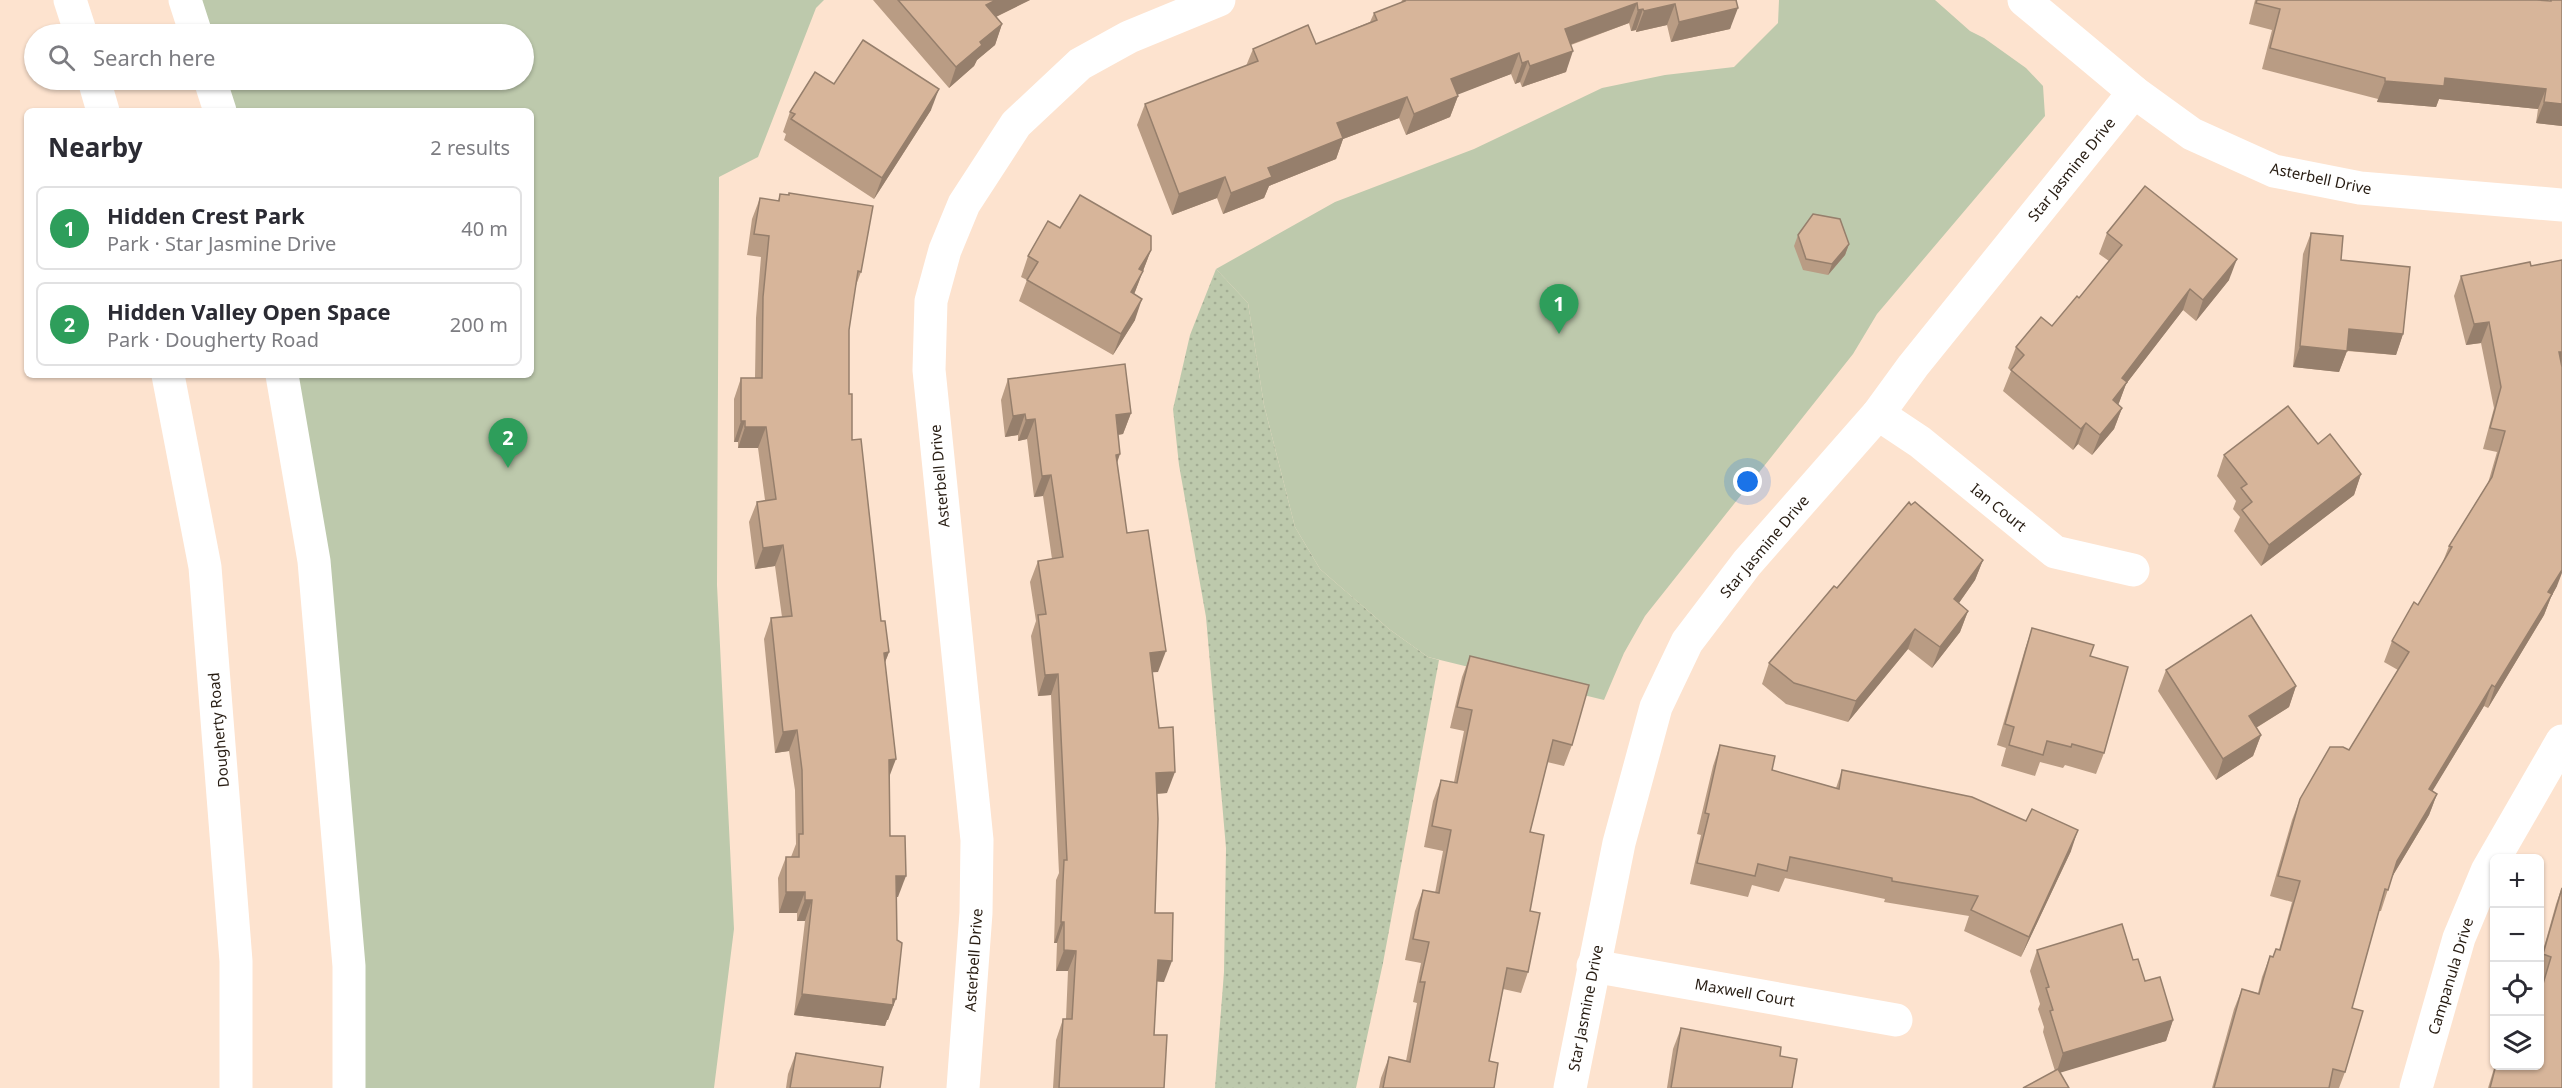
<!DOCTYPE html>
<html lang="en">
<head>
<meta charset="utf-8">
<style>
	body { margin:0; font-family:"Noto Sans",sans-serif; background:#f2f2f3; color:#2b2b33 }
	.controls { position:absolute; right:18px; bottom:18px; display:grid; overflow:hidden; border-radius:9px; box-shadow:0 2px 4px #0004 }
	.controls button { width:54px; height:54px; display:grid; place-items:center; padding:0; border:0; border-bottom:2px solid #e1e1e2; background:#fff; color:#2b2b33; font:30px sans-serif }
	.you { position:absolute; left:1748px; top:482px; width:21px; height:21px; margin:-15px; border:4px solid #fff; border-radius:50%; background:#1a73e8; box-shadow:0 0 0 9px #1a73e833 }
	.badge { display:grid; place-items:center; width:39px; height:39px; border-radius:50%; background:#ab1727; color:#fff; font-size:20px; font-weight:700 }
	.pin { position:absolute; translate:-50% -50px; filter:drop-shadow(0 2px 3px #0008) }
	.pin::after { content:''; position:absolute; top:32px; width:21px; height:18px; background:inherit; clip-path:polygon(0 0,100% 0,50% 100%) }
	.list { margin:0; padding:0; list-style:none }
	h2 { display:flex; justify-content:space-between; align-items:center; height:78px; margin:0; padding:0 24px; font-size:26px }
	h2 small { font-size:20px; font-weight:400; color:#7c7c81 }
	.list li { display:grid; grid-template-columns:39px 1fr auto; gap:18px; align-items:center; box-sizing:border-box; height:84px; margin:0 12px 12px; padding:0 12px; border:2px solid #e1e1e2; border-radius:9px }
	.list b { display:block; font-size:22px; white-space:nowrap }
	.list p { margin:0; font-size:20px; white-space:nowrap; color:#7c7c81 }
	.list em { font-size:20px; font-style:normal; color:#7c7c81 }
	.icon { flex:none; width:33px; height:33px; fill:none; stroke:currentColor; stroke-width:2; stroke-linecap:round; stroke-linejoin:round }
	.map { position:relative; flex:none; width:2562px; height:1088px; overflow:hidden }
	.search { position:absolute; background:#fff; box-shadow:0 2px 4px #0004; left:24px; top:24px; width:510px; height:66px; display:flex; align-items:center; gap:15px; box-sizing:border-box; padding:0 21px; border-radius:33px; color:#7c7c81; font-size:22px }
	.panel { position:absolute; background:#fff; box-shadow:0 2px 4px #0004; left:24px; top:108px; width:510px; height:270px; border-radius:9px }
	.map>svg:first-child { display:block }
</style>
</head>
<body>
<div class="map">
<svg width="2562" height="1088" viewBox="0 0 2562 1088">
	<defs>
		<pattern id="grass-dots" width="8" height="8" patternUnits="userSpaceOnUse" patternTransform="scale(1.5)"><rect width="8" height="8" fill="#bdc9ac"/><path d="M2 2h.1M6 6h.1" fill="none" stroke="#a2ac93" stroke-width="1.8" stroke-linecap="round"/></pattern>
	</defs>
	<rect width="100%" height="100%" fill="#fde3cf"/>
	<polygon fill="url(#grass-dots)" points="1216,269 1248,303 1264,405 1295,527 1320,569 1389,629 1428,657 1439,660 1383,963 1356,1088 1215,1088 1224,972 1226,848 1206,617 1179,465 1173,409 1190,335"/>
	<g fill="#bdc9ac">
		<polygon points="185,0 824,0 816,8 758,157 719,177 717,585 734,929 714,1088 349,1088 282,375 531,375 531,111 220,111 210,80 524,80 524,34 196,34"/>
		<polygon points="1779,0 1935,0 1970,31 1984,38 2026,68 2043,86 2045,116 1877,314 1853,354 1645,616 1624,653 1604,700 1428,657 1389,629 1320,569 1295,527 1264,405 1248,303 1216,269 1335,202 1474,149 1602,88 1665,75 1734,67 1778,23"/>
	</g>
	<g fill="none" stroke-linecap="round" stroke-linejoin="round">
		<g stroke="#fff" stroke-width="33">
			<polyline points="2024,0 2134,92 2192,134 2274,171 2360,188 2562,205"/>
			<polyline points="1878,414 1920,442 2055,552 2133,570"/>
			<polyline points="1593,966 1896,1020"/>
			<polyline points="963,1088 976,913 977,840 929,370 931,301 945,250 964,204 1016,124 1080,64 1129,37 1219,0"/>
			<polyline points="1570,1088 1619,843 1656,707 1687,642 1747,563 1878,414 1913,366 2134,92"/>
			<polyline points="2416,1088 2459,938 2487,871 2562,741"/>
		</g>
		<g stroke="#fff" stroke-width="33">
			<polyline points="70,0 81,34"/>
			<polyline points="185,0 196,34"/>
			<polyline points="94,80 103,111"/>
			<polyline points="210,80 220,111"/>
			<polyline points="168,375 205,567 236,961 236,1088"/>
			<polyline points="282,375 314,561 349,966 349,1088"/>
		</g>
	</g>
	<g fill="#b99c84">
		<polygon points="873,0 1030,0 996,17 1002,24 995,45 977,60 974,66 949,88"/>
		<polygon points="1402,0 1737,0 1730,29 1671,42 1667,25 1636,32 1636,30 1631,31 1629,23 1571,45 1566,72 1522,87 1520,82 1515,84 1511,74 1457,94 1458,96 1450,117 1406,135 1399,118 1343,139 1336,159 1269,186 1264,198 1223,214 1217,198 1172,215 1137,125 1145,104 1246,66 1253,49 1316,44 1370,22 1374,13 1401,3"/>
		<polygon points="2255,0 2538,0 2550,1 2550,0 2562,0 2562,126 2536,123 2538,109 2439,99 2436,107 2377,102 2378,99 2262,69 2272,30 2249,24"/>
		<polygon points="834,84 931,110 874,199 784,140 786,134 783,132 790,112"/>
		<polygon points="789,193 861,272 855,288 849,330 849,394 852,440 881,621 889,652 885,662 890,777 890,836 898,897 896,897 888,1020 887,1020 885,1026 794,1015 805,921 797,921 797,913 779,913 778,878 786,857 791,857 796,844 795,790 789,751 775,753 764,639 771,618 782,617 775,566 755,569 749,522 757,502 765,500 758,448 738,448 738,442 734,442 734,399 741,378 755,378 756,318 761,257 747,255 752,219 760,198 778,201 780,194 788,195"/>
		<polygon points="1060,228 1151,250 1134,294 1135,320 1113,355 1019,301 1027,280 1021,277 1028,256"/>
		<polygon points="2107,233 2229,280 2196,321 2183,310 2126,384 2118,405 2122,408 2114,429 2092,455 2078,444 2073,450 2003,391 2011,371 2008,368 2016,347 2052,326 2079,298 2109,261 2099,254"/>
		<polygon points="2311,233 2341,260 2403,334 2396,355 2347,351 2339,372 2293,367 2303,254"/>
		<polygon points="1798,235 1849,244 1845,255 1828,275 1803,270 1794,246"/>
		<polygon points="2530,262 2557,586 2551,597 2544,615 2488,708 2484,706 2432,791 2437,794 2429,815 2392,877 2381,911 2379,911 2352,1008 2345,1072 2339,1088 2212,1088 2234,1009 2242,989 2258,993 2262,977 2270,956 2273,957 2279,950 2292,902 2270,896 2292,820 2300,799 2349,750 2398,670 2384,662 2392,641 2418,605 2442,564 2449,546 2488,483 2497,452 2483,449 2494,408 2481,343 2466,345 2454,296 2461,276"/>
		<polygon points="1008,379 1131,413 1123,434 1118,435 1117,463 1127,533 1158,672 1152,672 1167,793 1157,794 1155,913 1164,982 1157,981 1154,1035 1164,1088 1053,1088 1056,1040 1063,1019 1066,1019 1068,971 1056,971 1057,943 1054,943 1056,880 1059,873 1051,695 1038,696 1031,636 1036,621 1030,582 1038,561 1052,559 1043,496 1034,497 1027,439 1018,441 1018,435 1005,437 1001,400"/>
		<polygon points="2318,444 2361,474 2354,495 2261,566 2234,531 2240,517 2233,509 2236,501 2217,476 2224,455"/>
		<polygon points="1911,505 1983,560 1975,580 1959,603 1968,611 1960,632 1932,668 1908,649 1848,722 1786,704 1762,684 1769,663"/>
		<polygon points="2032,628 2090,656 2104,753 2096,774 2065,765 2063,768 2040,762 2035,776 2001,766 2006,748 1997,745 2025,649"/>
		<polygon points="1470,656 1572,745 1564,766 1547,762 1530,832 1530,911 1528,972 1521,993 1503,989 1489,1061 1494,1088 1379,1088 1381,1078 1389,1057 1406,1061 1417,1003 1413,1002 1421,963 1405,960 1415,911 1423,890 1435,893 1443,851 1424,847 1433,801 1441,780 1454,782 1464,731 1450,728 1462,677"/>
		<polygon points="2166,670 2296,686 2289,707 2256,728 2261,735 2253,756 2216,780 2158,691"/>
		<polygon points="1720,745 1772,770 1836,788 1842,770 2071,851 2021,957 1964,931 1969,916 1884,902 1885,899 1785,878 1779,892 1752,885 1748,897 1690,884 1701,835 1697,834 1713,766"/>
		<polygon points="2562,887 2562,1088 2488,1088 2495,1065 2540,1065 2540,990 2543,978 2540,977 2540,961 2556,904"/>
		<polygon points="2037,950 2133,960 2145,981 2173,1020 2166,1041 2055,1071 2043,1032 2044,1027 2038,1009 2040,1004 2030,971"/>
		<polygon points="1681,1028 1780,1056 1792,1088 1667,1088 1673,1049"/>
		<polygon points="796,1053 880,1088 786,1088 788,1074"/>
	</g>
	<g fill="#967f6c">
		<polygon points="996,0 1030,0 979,25 986,5"/>
		<polygon points="1730,0 1737,0 1733,9 1738,8 1730,29 1671,42 1679,22"/>
		<polygon points="1637,3 1629,23 1558,49 1565,29"/>
		<polygon points="1675,4 1667,25 1636,32 1644,11"/>
		<polygon points="1643,9 1636,30 1631,31 1638,10"/>
		<polygon points="1002,24 995,45 977,60 974,66 949,88 956,67 980,42"/>
		<polygon points="1573,51 1566,72 1522,87 1530,66"/>
		<polygon points="1519,53 1511,74 1444,100 1451,79"/>
		<polygon points="1528,61 1520,82 1515,84 1522,63"/>
		<polygon points="2445,78 2546,89 2538,109 2439,99 2436,107 2377,102 2385,81"/>
		<polygon points="939,89 931,110 874,199 882,178"/>
		<polygon points="1458,96 1450,117 1406,135 1414,114"/>
		<polygon points="1407,97 1399,118 1343,139 1336,159 1269,186 1264,198 1223,214 1231,193 1337,123"/>
		<polygon points="2544,102 2562,104 2562,126 2536,123"/>
		<polygon points="1225,177 1217,198 1172,215 1179,194"/>
		<polygon points="1849,244 1845,255 1828,275 1832,264"/>
		<polygon points="1151,250 1135,292 1124,313 1139,269"/>
		<polygon points="2237,259 2229,280 2196,321 2203,300"/>
		<polygon points="2190,289 2183,310 2126,384 2119,403 2105,421 2113,400 2122,378"/>
		<polygon points="1142,299 1135,320 1113,355 1121,334"/>
		<polygon points="2489,322 2481,343 2466,345 2474,324"/>
		<polygon points="2349,329 2403,334 2396,355 2341,350"/>
		<polygon points="2300,346 2347,351 2339,372 2293,367"/>
		<polygon points="2559,352 2562,352 2562,371"/>
		<polygon points="2122,408 2114,429 2092,455 2100,435"/>
		<polygon points="1131,413 1123,434 1109,436 1116,415"/>
		<polygon points="1025,414 1018,435 1005,437 1013,416"/>
		<polygon points="1035,419 1027,439 1018,441 1026,420"/>
		<polygon points="741,421 745,421 738,442 734,442"/>
		<polygon points="2086,423 2078,444 2073,450 2081,429"/>
		<polygon points="745,427 766,427 758,448 738,448"/>
		<polygon points="1120,454 1113,475 1116,455"/>
		<polygon points="2361,474 2354,495 2261,566 2269,545"/>
		<polygon points="1051,475 1043,496 1034,497 1042,476"/>
		<polygon points="783,545 775,566 755,569 763,548"/>
		<polygon points="1983,560 1975,580 1947,620 1954,599"/>
		<polygon points="2562,570 2562,573 2557,586 2551,597 2544,615 2488,708 2495,687 2548,592"/>
		<polygon points="1968,611 1960,632 1932,668 1940,647"/>
		<polygon points="1915,629 1908,649 1848,722 1856,701"/>
		<polygon points="1166,651 1158,672 1142,673 1150,653"/>
		<polygon points="889,652 881,673 884,653"/>
		<polygon points="1058,674 1051,695 1038,696 1045,675"/>
		<polygon points="2492,685 2484,706 2421,810 2429,789"/>
		<polygon points="2296,686 2289,707 2241,737 2249,716"/>
		<polygon points="797,730 789,751 775,753 783,732"/>
		<polygon points="2261,735 2253,756 2216,780 2223,759"/>
		<polygon points="896,759 888,780 889,760"/>
		<polygon points="1175,772 1167,793 1149,794 1156,773"/>
		<polygon points="2437,794 2429,815 2389,882 2397,861"/>
		<polygon points="2078,830 2071,851 2021,957 2029,937"/>
		<polygon points="896,876 906,876 898,897 888,897"/>
		<polygon points="786,892 805,892 797,913 779,913"/>
		<polygon points="805,900 812,900 805,921 797,921"/>
		<polygon points="1061,922 1064,922 1057,943 1054,943"/>
		<polygon points="1064,950 1076,951 1068,971 1056,971"/>
		<polygon points="1158,960 1172,961 1164,982 1150,981"/>
		<polygon points="802,994 893,999 896,999 888,1020 887,1020 885,1026 794,1015"/>
		<polygon points="2173,1020 2166,1041 2056,1074 2063,1053"/>
	</g>
	<g fill="#d7b59a" stroke="#967f6c" stroke-width="1.5">
		<polygon points="898,0 996,0 986,5 1002,24 980,42 982,45 956,67"/>
		<polygon points="1404,0 1736,0 1738,8 1679,22 1675,4 1644,11 1643,9 1638,10 1637,3 1565,29 1573,51 1530,66 1528,61 1522,63 1519,53 1451,79 1458,96 1414,114 1407,97 1337,123 1343,138 1268,168 1272,177 1231,193 1225,177 1179,194 1145,104 1258,61 1253,49 1308,25 1316,44 1377,20 1374,13 1405,1"/>
		<polygon points="2257,0 2537,0 2551,1 2551,0 2562,0 2562,104 2544,102 2546,89 2445,78 2444,86 2385,81 2385,78 2270,48 2280,9 2256,3"/>
		<polygon points="863,40 939,89 882,178 791,119 795,114 790,112 815,72 834,84"/>
		<polygon points="2145,186 2237,259 2203,300 2190,289 2122,378 2127,382 2113,400 2122,408 2100,435 2086,423 2081,429 2011,370 2024,355 2016,347 2041,317 2052,326 2077,296 2079,298 2122,245 2107,233"/>
		<polygon points="789,193 873,206 861,272 858,271 849,330 849,394 852,394 852,440 861,439 881,621 885,621 889,652 884,653 896,759 889,760 890,836 905,836 906,876 896,876 897,940 902,943 896,999 893,999 893,1005 802,994 812,900 805,900 805,892 786,892 786,857 799,857 799,834 803,834 802,770 797,730 783,732 771,618 792,616 783,545 763,548 757,502 776,499 766,427 745,427 745,421 741,421 741,378 762,378 763,297 769,236 754,234 760,198 779,201 780,194 789,195"/>
		<polygon points="1080,195 1151,236 1151,250 1139,269 1143,271 1131,292 1142,299 1121,334 1027,280 1038,262 1028,256 1048,221 1060,228"/>
		<polygon points="1813,214 1840,219 1849,244 1832,264 1806,259 1798,235"/>
		<polygon points="2311,233 2343,236 2341,260 2410,267 2403,334 2349,329 2347,351 2300,346"/>
		<polygon points="2562,260 2562,352 2559,352 2562,367 2562,570 2548,592 2552,594 2495,687 2492,685 2429,789 2437,794 2397,861 2388,890 2385,889 2352,1008 2363,1011 2345,1072 2333,1069 2329,1088 2214,1088 2242,989 2259,994 2270,956 2273,957 2276,949 2280,950 2300,881 2278,876 2300,799 2330,747 2343,747 2349,750 2409,652 2392,641 2414,602 2418,605 2452,547 2449,546 2492,477 2505,431 2490,428 2501,387 2489,322 2474,324 2461,276 2530,262 2531,266"/>
		<polygon points="1125,364 1131,413 1116,415 1120,454 1116,455 1127,533 1148,530 1166,651 1150,653 1159,728 1173,727 1175,772 1156,773 1158,819 1155,913 1173,913 1172,961 1158,960 1154,1035 1167,1035 1164,1088 1059,1088 1063,1019 1072,1019 1076,951 1064,950 1064,922 1061,922 1064,860 1067,860 1058,674 1045,675 1038,615 1046,614 1038,561 1063,557 1051,475 1042,476 1035,419 1026,420 1025,414 1013,416 1008,379"/>
		<polygon points="2288,406 2318,444 2330,434 2361,474 2269,545 2242,510 2252,502 2241,488 2247,484 2224,455"/>
		<polygon points="1909,502 1911,505 1915,502 1983,560 1954,599 1968,611 1940,647 1915,629 1856,701 1794,683 1769,663 1834,586 1837,588"/>
		<polygon points="2251,615 2296,686 2249,716 2261,735 2223,759 2166,670"/>
		<polygon points="2032,628 2094,645 2090,656 2128,667 2104,753 2072,744 2071,747 2047,741 2043,755 2009,745 2014,727 2005,724"/>
		<polygon points="1470,656 1589,685 1572,745 1553,740 1530,832 1544,835 1530,911 1540,913 1528,972 1507,968 1489,1061 1498,1063 1494,1088 1383,1088 1389,1057 1410,1062 1425,982 1420,982 1429,942 1413,939 1423,890 1439,893 1451,830 1432,826 1441,780 1457,783 1472,710 1457,707"/>
		<polygon points="1720,745 1775,756 1772,770 1839,789 1842,770 1972,797 2026,821 2032,809 2078,830 2029,937 1971,910 1978,896 1892,881 1892,878 1790,857 1787,871 1758,864 1755,876 1697,863 1709,814 1705,813"/>
		<polygon points="2562,888 2562,1088 2490,1088 2496,1065 2540,1065 2540,994 2551,957 2543,954"/>
		<polygon points="2122,924 2133,960 2138,959 2145,981 2160,977 2173,1020 2063,1053 2050,1011 2053,1010 2046,988 2049,987 2037,950"/>
		<polygon points="1681,1028 1781,1047 1780,1056 1797,1059 1792,1088 1671,1088"/>
		<polygon points="796,1053 883,1067 880,1088 790,1088"/>
		<polygon points="2058,1069 2069,1088 2023,1088"/>
	</g>
	<g text-anchor="middle" dominant-baseline="central" stroke-width="4.5" stroke-linejoin="round" paint-order="stroke">
		<g font-size="15" fill="#271c12" stroke="#fff">
			<text transform="translate(2071 169) rotate(-51)">Star Jasmine Drive</text>
			<text transform="translate(2321 178) rotate(12)">Asterbell Drive</text>
			<text transform="translate(939 476) rotate(-95)">Asterbell Drive</text>
			<text transform="translate(1999 507) rotate(39)">Ian Court</text>
			<text transform="translate(1764 546) rotate(-50)">Star Jasmine Drive</text>
			<text transform="translate(218 730) rotate(-95)">Dougherty Road</text>
			<text transform="translate(973 960) rotate(-86)">Asterbell Drive</text>
			<text transform="translate(2450 976) rotate(-73)">Campanula Drive</text>
			<text transform="translate(1745 992) rotate(10)">Maxwell Court</text>
			<text transform="translate(1585 1008) rotate(-79)">Star Jasmine Drive</text>
		</g>
	</g>
</svg>
<div class="controls">
<button>+</button>
<button>−</button>
<button><svg class="icon" aria-label="locate" viewBox="0 0 24 24"><circle cx="12" cy="12" r="6"/><path d="M12 2v4M12 18v4M2 12h4M18 12h4"/></svg></button>
<button><svg class="icon" aria-label="layers" viewBox="0 0 24 24"><path d="M12 4l9 5-9 5-9-5zM3 14l9 5 9-5"/></svg></button>
</div>
<div class="you"></div>
<div class="pin badge" style="left:1559px;top:334px;background:#2e9e5b">1</div>
<div class="pin badge" style="left:508px;top:468px;background:#2e9e5b">2</div>
<div class="search"><svg class="icon" aria-label="search" viewBox="0 0 24 24"><circle cx="10" cy="10" r="6"/><path d="M15 15l6 6"/></svg>Search here</div>
<section class="panel">
<h2>Nearby<small>2 results</small></h2>
<ul class="list">
<li><span class="badge" style="background:#2e9e5b">1</span><div><b>Hidden Crest Park</b><p>Park · Star Jasmine Drive</p></div><em>40 m</em></li>
<li><span class="badge" style="background:#2e9e5b">2</span><div><b>Hidden Valley Open Space</b><p>Park · Dougherty Road</p></div><em>200 m</em></li>
</ul>
</section>
</div>
</body>
</html>
